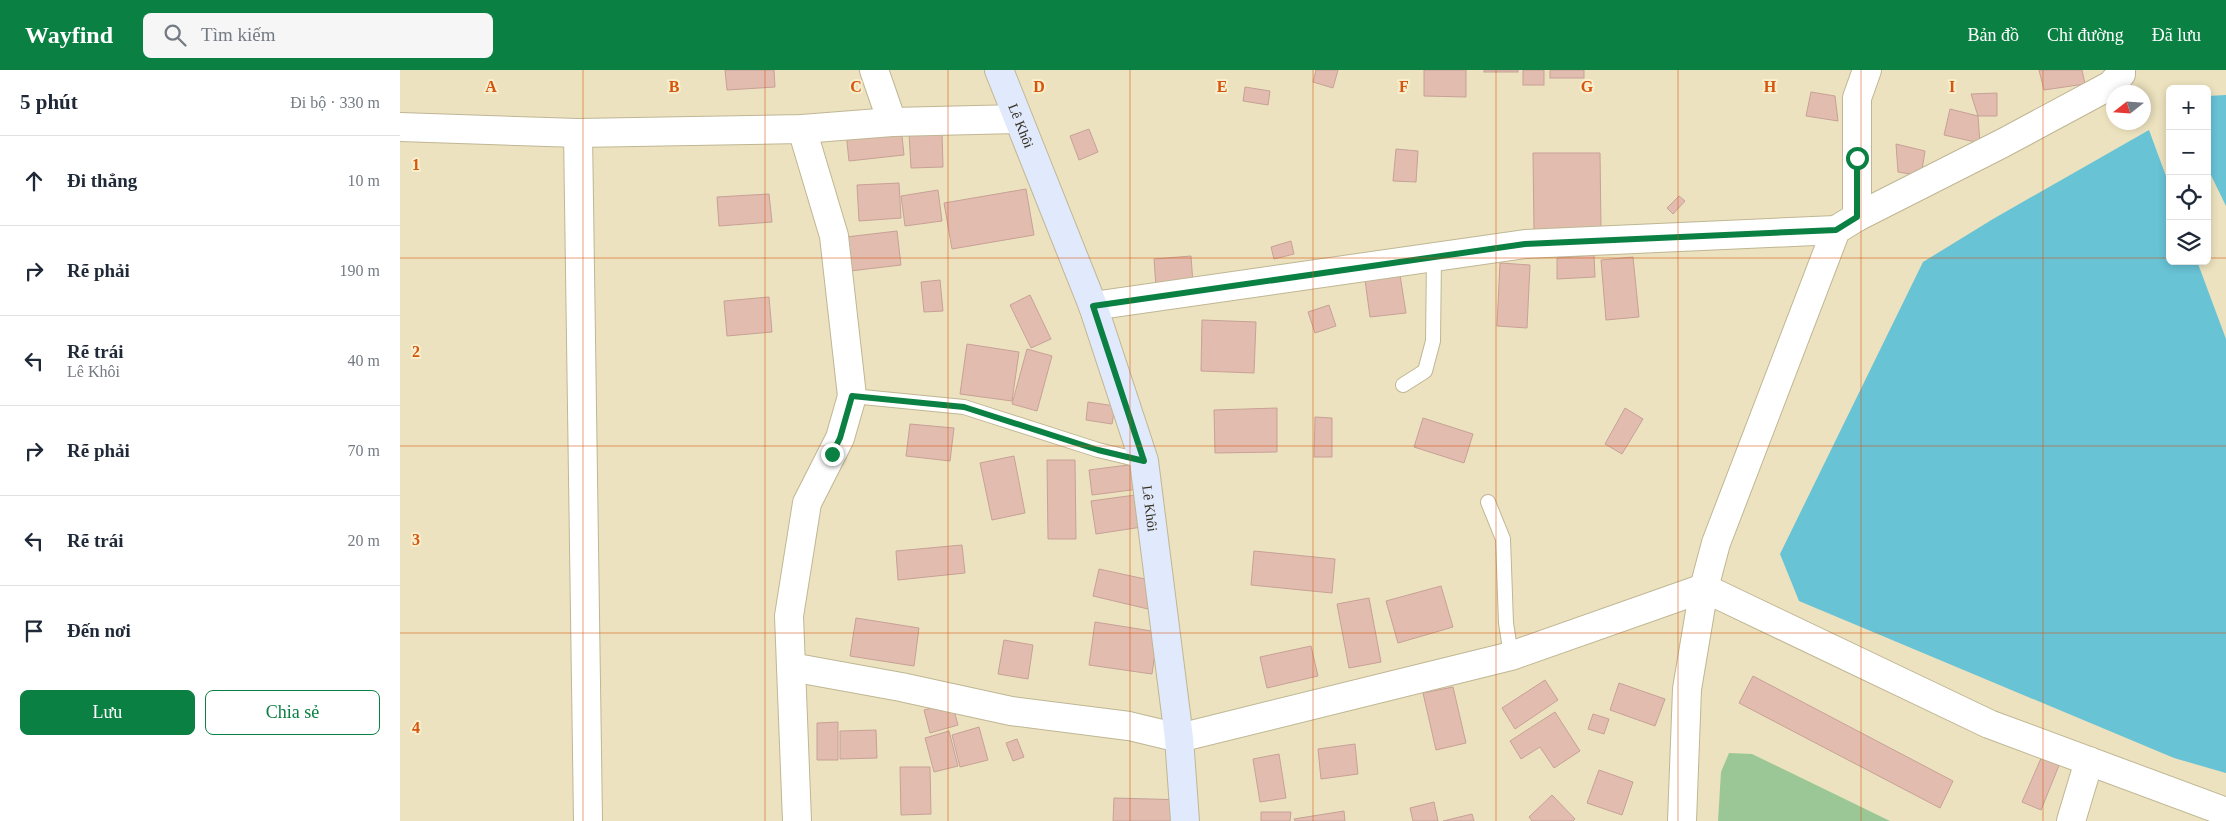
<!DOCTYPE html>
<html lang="vi">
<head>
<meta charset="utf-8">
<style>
	body { margin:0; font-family:"Times New Roman",serif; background:#f6f6f7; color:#1f2937 }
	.controls { position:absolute; right:15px; top:15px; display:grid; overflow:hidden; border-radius:8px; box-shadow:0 2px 8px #0003 }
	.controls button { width:45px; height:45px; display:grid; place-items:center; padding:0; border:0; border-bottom:1px solid #e0e1e3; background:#fff; color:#1f2937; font:25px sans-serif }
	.compass { position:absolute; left:1706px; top:15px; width:45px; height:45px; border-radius:50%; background:#fff; box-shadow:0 2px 8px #0003; rotate:253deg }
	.stop { position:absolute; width:15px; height:15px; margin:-11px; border:4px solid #0b8043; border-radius:50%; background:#fff }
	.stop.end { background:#0b8043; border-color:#fff; box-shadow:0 1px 5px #0008 }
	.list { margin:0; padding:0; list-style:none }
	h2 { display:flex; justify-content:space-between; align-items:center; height:65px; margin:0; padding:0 20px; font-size:21px }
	h2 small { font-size:16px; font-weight:400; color:#747a83 }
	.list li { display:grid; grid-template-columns:32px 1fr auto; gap:15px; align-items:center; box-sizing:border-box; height:90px; padding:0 20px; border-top:1px solid #e0e1e3 }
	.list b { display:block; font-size:19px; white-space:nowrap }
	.list p { margin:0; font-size:16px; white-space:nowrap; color:#747a83 }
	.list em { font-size:16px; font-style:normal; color:#747a83 }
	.actions { display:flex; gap:10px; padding:15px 20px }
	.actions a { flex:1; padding:11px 0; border:1px solid #0b8043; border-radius:8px; text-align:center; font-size:18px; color:#0b8043 }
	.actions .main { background:#0b8043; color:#fff }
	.icon { flex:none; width:28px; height:28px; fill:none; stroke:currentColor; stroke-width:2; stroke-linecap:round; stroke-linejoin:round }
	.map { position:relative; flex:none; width:1826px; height:751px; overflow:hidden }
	header { display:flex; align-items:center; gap:30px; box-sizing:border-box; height:70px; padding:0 25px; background:#0b8043; color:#fff }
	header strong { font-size:24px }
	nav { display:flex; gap:28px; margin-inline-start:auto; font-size:18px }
	.search { width:350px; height:45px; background:#f6f6f7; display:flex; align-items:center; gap:12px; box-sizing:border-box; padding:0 18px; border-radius:8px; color:#747a83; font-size:19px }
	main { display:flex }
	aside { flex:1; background:#fff }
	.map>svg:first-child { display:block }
</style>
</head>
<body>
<header>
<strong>Wayfind</strong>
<div class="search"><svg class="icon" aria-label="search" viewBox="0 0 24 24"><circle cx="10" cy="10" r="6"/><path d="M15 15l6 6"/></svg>Tìm kiếm</div>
<nav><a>Bản đồ</a><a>Chỉ đường</a><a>Đã lưu</a></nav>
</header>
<main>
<aside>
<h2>5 phút<small>Đi bộ · 330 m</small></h2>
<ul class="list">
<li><svg class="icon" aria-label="ahead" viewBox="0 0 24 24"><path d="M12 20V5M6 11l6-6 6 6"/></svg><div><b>Đi thẳng</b></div><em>10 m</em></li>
<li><svg class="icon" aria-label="right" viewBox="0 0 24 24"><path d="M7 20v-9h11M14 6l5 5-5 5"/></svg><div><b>Rẽ phải</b></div><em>190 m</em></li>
<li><svg class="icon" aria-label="left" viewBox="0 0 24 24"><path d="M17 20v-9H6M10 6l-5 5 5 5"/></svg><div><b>Rẽ trái</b><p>Lê Khôi</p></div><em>40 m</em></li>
<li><svg class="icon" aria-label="right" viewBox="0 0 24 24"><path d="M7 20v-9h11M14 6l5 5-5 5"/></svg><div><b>Rẽ phải</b></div><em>70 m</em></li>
<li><svg class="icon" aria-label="left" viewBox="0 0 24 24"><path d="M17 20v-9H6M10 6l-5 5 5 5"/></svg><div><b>Rẽ trái</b></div><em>20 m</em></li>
<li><svg class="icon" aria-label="arrive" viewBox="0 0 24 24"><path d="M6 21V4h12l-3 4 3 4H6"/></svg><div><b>Đến nơi</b></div></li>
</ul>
<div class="actions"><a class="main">Lưu</a><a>Chia sẻ</a></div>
</aside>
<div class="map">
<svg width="1826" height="751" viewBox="0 0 1826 751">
	<rect width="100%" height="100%" fill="#ece2bf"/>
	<polygon fill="#9bc797" points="1329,683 1352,684 1490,751 1318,751 1321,702"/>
	<g fill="#68c3d5">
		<polygon points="1826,25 1826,136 1807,97 1807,26"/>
		<polygon points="1749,60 1770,117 1770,191 1797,191 1826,269 1826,703 1774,688 1399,531 1380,484 1523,192 1593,149"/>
	</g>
	<g fill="#e3bcb0" stroke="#c7a196">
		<polygon points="325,0 374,0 375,17 327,20"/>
		<polygon points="916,0 938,0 933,18 913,12"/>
		<polygon points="1024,0 1066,0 1066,27 1024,26"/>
		<rect x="1084" y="0" width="34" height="2"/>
		<rect x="1123" y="0" width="21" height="15"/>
		<rect x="1150" y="0" width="34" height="8"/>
		<polygon points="1639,0 1682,0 1685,14 1644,20"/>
		<polygon points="845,17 870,21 868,35 843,31"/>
		<polygon points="1411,22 1435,26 1438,51 1406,46"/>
		<polygon points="1597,23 1597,46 1578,46 1571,24"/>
		<polygon points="1550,39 1578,46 1580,73 1544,65"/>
		<polygon points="501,57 504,85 449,91 446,63"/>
		<polygon points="689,59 698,82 679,90 670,66"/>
		<polygon points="542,62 543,97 511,98 509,63"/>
		<polygon points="1496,74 1525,81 1521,106 1498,102"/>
		<polygon points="996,79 1018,81 1016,112 993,111"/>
		<polygon points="1133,83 1200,83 1201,159 1134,160"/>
		<polygon points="499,113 501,148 459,151 457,115"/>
		<polygon points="626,119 634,165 552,179 544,133"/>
		<polygon points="538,120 542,151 505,156 501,126"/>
		<polygon points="369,124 372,152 319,156 317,127"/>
		<polygon points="1279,126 1285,131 1273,144 1267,138"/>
		<polygon points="497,161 501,195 450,201 446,167"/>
		<polygon points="891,171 894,184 874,189 871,177"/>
		<polygon points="1194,185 1195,207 1157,209 1157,188"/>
		<polygon points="791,186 793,214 756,217 754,189"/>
		<polygon points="1233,187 1239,247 1206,250 1201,190"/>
		<polygon points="1100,193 1130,195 1127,258 1097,256"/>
		<polygon points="1000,205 1006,243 970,247 965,210"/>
		<polygon points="540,210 543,241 524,242 521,212"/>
		<polygon points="630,225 651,269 631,278 610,235"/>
		<polygon points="369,227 372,262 327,266 324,231"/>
		<polygon points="929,235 936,256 915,263 908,242"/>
		<polygon points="802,250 856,252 854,303 801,301"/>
		<polygon points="567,274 619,282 612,331 560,324"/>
		<polygon points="627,279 652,286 637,341 612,334"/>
		<polygon points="688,332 715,336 712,354 686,350"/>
		<polygon points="877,338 877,382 815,383 814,340"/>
		<polygon points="1225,338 1243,349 1222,384 1205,374"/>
		<polygon points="915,347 932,348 932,387 914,387"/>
		<polygon points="1023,348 1073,364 1064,393 1014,377"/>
		<polygon points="510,354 554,358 550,391 506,386"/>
		<polygon points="614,386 625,443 592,450 580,393"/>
		<polygon points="647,390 675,390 676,469 648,469"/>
		<polygon points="744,393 747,418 692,425 689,400"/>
		<polygon points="750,423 755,455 696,464 691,431"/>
		<polygon points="562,475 565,503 498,510 496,481"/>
		<polygon points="854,481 935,489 932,523 851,515"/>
		<polygon points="699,499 754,511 748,539 693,526"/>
		<polygon points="1041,516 1053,557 998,573 986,531"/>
		<polygon points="969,528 981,592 949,598 937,534"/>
		<polygon points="456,548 519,558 514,596 450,586"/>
		<polygon points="695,552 758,562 752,604 689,595"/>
		<polygon points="604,570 633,575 628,609 598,604"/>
		<polygon points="911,576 918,606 867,618 860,587"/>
		<polygon points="1353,606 1553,711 1540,738 1339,633"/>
		<polygon points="1145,610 1158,630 1115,659 1102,638"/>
		<polygon points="1219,613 1265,629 1255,656 1210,640"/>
		<polygon points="1053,617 1066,673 1036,680 1023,623"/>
		<polygon points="552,633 558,655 530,663 524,640"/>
		<polygon points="1155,642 1180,681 1154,698 1140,677 1121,689 1110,671"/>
		<polygon points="1193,644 1209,649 1204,664 1188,659"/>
		<polygon points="438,652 438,690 417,690 417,653"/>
		<polygon points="579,657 588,690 560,697 552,665"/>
		<polygon points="476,660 477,688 440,689 440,661"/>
		<polygon points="549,661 558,696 534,702 525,668"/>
		<polygon points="617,669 624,687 613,691 606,673"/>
		<polygon points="955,674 958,704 921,709 918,679"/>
		<polygon points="879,684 886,728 860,732 853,689"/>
		<polygon points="1642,686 1660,693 1641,740 1622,732"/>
		<polygon points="500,697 530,697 531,744 501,745"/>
		<polygon points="1199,700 1233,712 1222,745 1187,733"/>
		<polygon points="1152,725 1175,749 1173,751 1132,751 1129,747"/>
		<polygon points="714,728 787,730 787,751 713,751"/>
		<polygon points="1034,732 1038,751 1013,751 1010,738"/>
		<polygon points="944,741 945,751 895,751 894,749"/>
		<polygon points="861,742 891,742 890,751 861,751"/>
		<polygon points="1072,744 1074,751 1043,751"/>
	</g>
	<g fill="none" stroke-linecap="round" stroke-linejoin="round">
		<g stroke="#bfb693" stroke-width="16">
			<g id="lane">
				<polyline points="1003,315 1025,301 1033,271 1034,187"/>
				<polyline points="452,326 564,337 698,380 744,391"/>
				<polyline points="1088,432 1103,469 1106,553 1111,586"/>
			</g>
		</g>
		<g stroke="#bfb693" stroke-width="30">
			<g id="street">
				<polyline points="474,0 492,52"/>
				<polyline points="0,57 178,63 402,59 492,52 618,49"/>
				<polyline points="178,63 188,751"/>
				<polyline points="1457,147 1603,73 1711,15 1721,4 1721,0"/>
				<polyline points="693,236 1125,174 1436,160"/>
				<polyline points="391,597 501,617 611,641 729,656 779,668 1111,586 1304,518 1589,654 1826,742"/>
				<polyline points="397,751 389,546 407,433 440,368 452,326 434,166 402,59"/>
				<polyline points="1282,751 1287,619 1304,518 1316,473 1436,160 1457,147 1457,28 1467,0"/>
				<polyline points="1671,751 1689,691"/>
			</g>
		</g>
		<g stroke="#bfb693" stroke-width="30">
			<g id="secondary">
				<path id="s1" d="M599 0 693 236 744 391 779 668 785 751"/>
			</g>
		</g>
		<use href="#lane" stroke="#fff" stroke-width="14"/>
		<use href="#street" stroke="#fff" stroke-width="28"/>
		<use href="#secondary" stroke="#e1e9fc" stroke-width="28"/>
	</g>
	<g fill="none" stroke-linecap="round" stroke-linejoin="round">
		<polyline stroke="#0b8043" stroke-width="6" points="432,384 440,368 452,326 564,337 698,380 744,391 693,236 1125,174 1436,160 1457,147 1457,88"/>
	</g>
	<path fill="none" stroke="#d6550e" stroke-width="1" stroke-opacity="0.55" d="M183 0V751M365 0V751M548 0V751M730 0V751M913 0V751M1096 0V751M1278 0V751M1461 0V751M1643 0V751M0 188H1770M1807 188H1826M0 376H1826M0 563H1826"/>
	<g text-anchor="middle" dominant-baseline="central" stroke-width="4" stroke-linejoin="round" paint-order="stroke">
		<g font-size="14" fill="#343022" stroke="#f9efcc">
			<text stroke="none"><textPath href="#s1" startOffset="60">Lê Khôi</textPath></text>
			<text stroke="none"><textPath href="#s1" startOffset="465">Lê Khôi</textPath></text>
		</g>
	</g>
	<g font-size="16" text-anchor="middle" font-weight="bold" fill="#d6550e" stroke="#f9efcc" stroke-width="4" stroke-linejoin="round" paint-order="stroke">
		<text x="91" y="22">A</text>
		<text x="274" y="22">B</text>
		<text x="456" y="22">C</text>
		<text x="639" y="22">D</text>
		<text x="822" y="22">E</text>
		<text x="1004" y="22">F</text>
		<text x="1187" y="22">G</text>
		<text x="1370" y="22">H</text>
		<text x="1552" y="22">I</text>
		<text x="16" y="100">1</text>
		<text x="16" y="287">2</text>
		<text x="16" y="475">3</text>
		<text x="16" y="663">4</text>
	</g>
</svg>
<div class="controls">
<button>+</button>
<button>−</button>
<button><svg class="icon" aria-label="locate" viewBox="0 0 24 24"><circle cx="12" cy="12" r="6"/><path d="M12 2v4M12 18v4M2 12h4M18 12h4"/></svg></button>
<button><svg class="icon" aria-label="layers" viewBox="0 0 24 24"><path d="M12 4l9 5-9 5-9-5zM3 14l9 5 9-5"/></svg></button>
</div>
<svg class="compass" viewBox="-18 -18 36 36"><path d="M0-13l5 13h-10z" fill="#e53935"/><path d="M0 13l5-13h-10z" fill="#747a83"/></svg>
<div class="stop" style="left:1457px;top:88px"></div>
<div class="stop end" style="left:432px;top:384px"></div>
</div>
</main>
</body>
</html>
